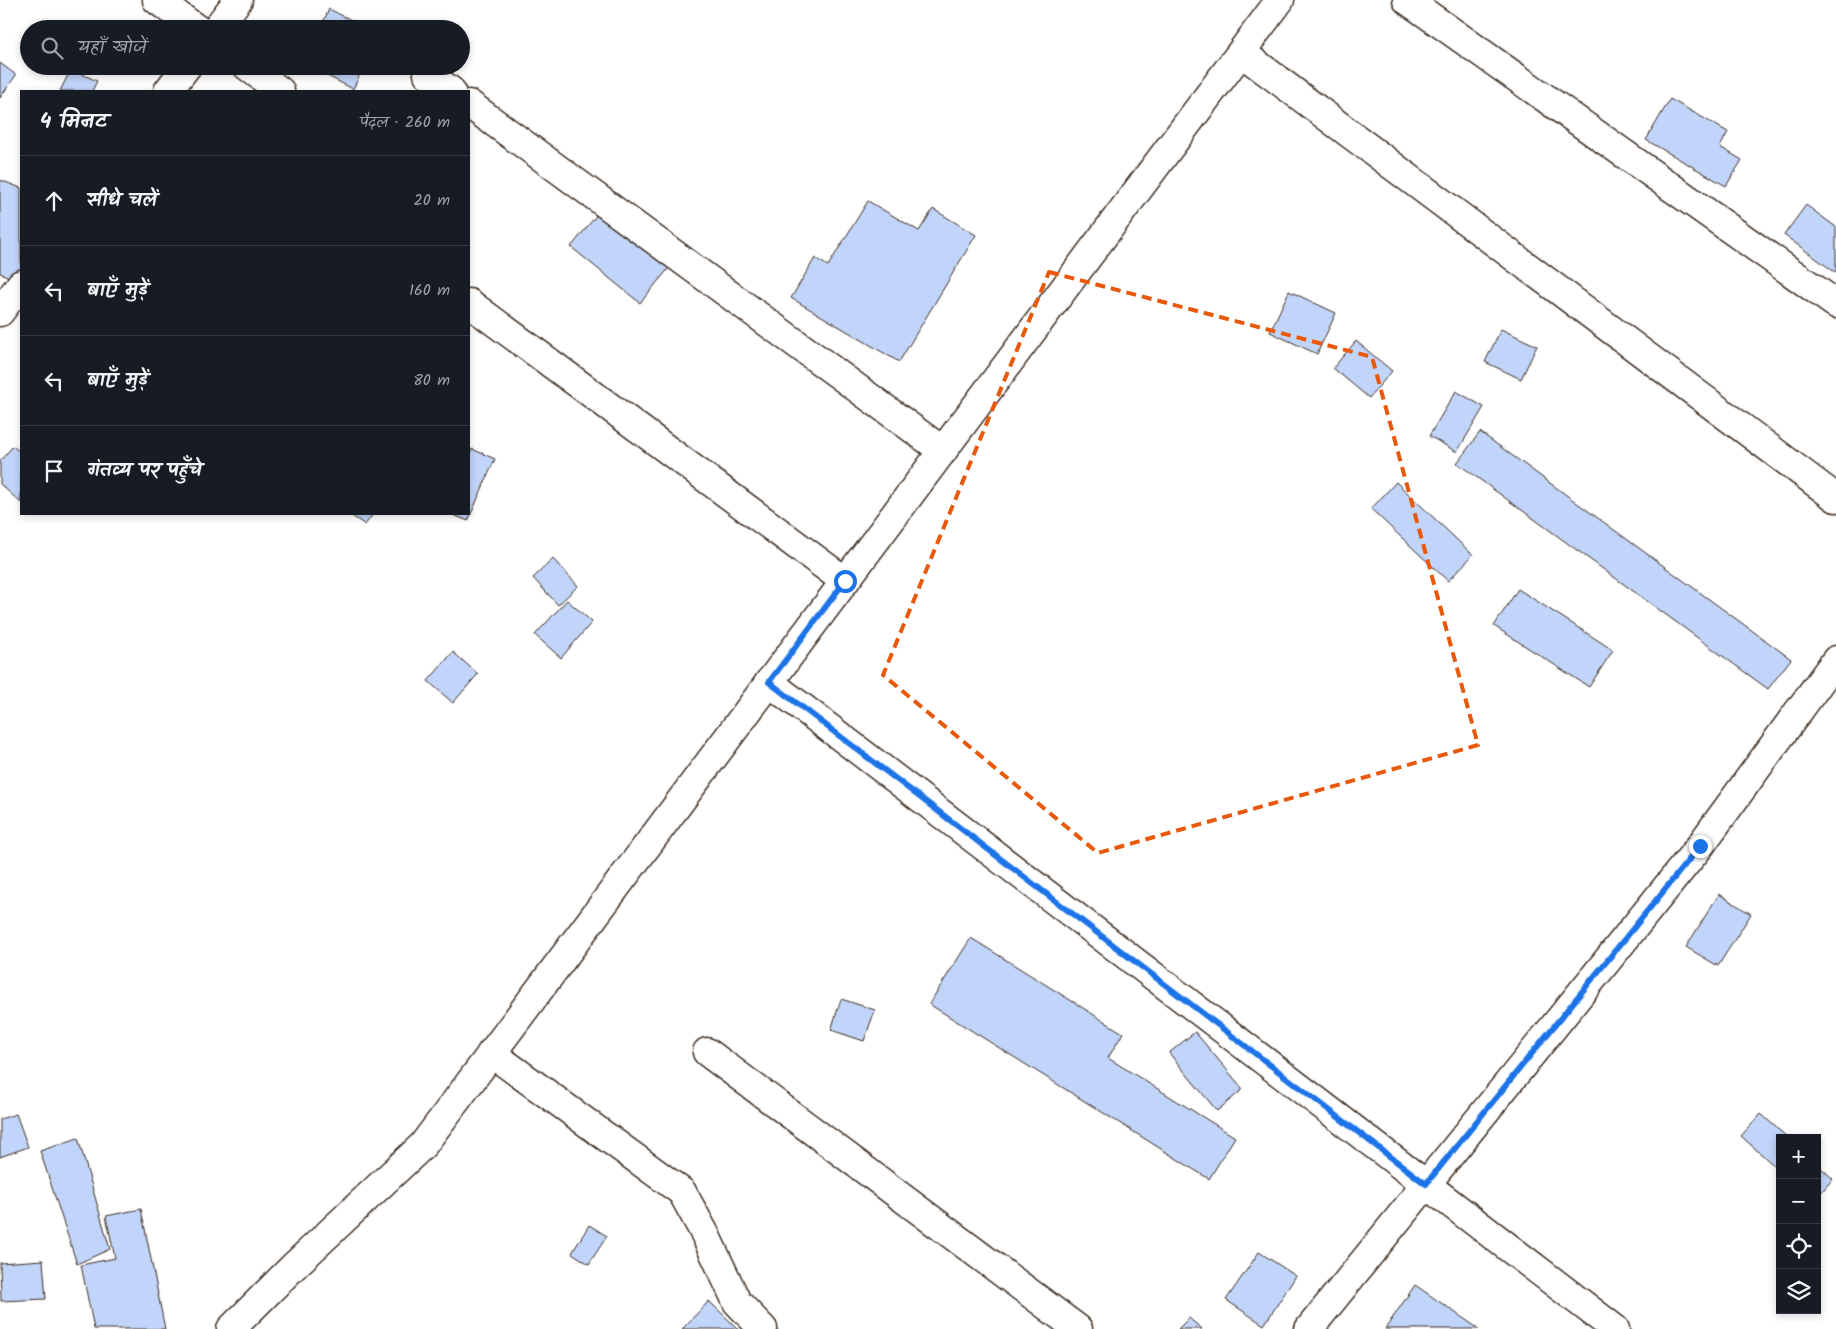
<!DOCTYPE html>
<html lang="hi">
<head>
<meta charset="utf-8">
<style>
	body { margin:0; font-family:Kalam,"Playpen Sans Deva",sans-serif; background:#20242c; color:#f1f3f6 }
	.controls { position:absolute; right:15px; bottom:15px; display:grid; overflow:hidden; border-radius:0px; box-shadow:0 2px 8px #0003 }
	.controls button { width:45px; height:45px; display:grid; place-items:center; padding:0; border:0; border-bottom:1px solid #363941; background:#171b24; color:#f1f3f6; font:25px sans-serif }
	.stop { position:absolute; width:15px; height:15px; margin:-11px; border:4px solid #1a73e8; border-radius:50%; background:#fff }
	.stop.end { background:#1a73e8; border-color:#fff; box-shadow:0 1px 5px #0008 }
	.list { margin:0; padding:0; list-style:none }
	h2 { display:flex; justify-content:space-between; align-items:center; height:65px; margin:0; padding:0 20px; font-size:21px }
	h2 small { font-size:16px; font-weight:400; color:#9ea1a6 }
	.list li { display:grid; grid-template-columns:32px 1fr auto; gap:15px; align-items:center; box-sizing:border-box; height:90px; padding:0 20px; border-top:1px solid #363941 }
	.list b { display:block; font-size:19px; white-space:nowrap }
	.list em { font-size:16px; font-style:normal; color:#9ea1a6 }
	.icon { flex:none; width:28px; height:28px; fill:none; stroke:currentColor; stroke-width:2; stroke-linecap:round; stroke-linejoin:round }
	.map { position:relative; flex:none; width:1836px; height:1329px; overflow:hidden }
	.search { position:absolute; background:#171b24; box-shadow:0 2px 8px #0003; left:20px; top:20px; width:450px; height:55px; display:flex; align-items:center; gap:12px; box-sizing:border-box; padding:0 18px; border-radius:28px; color:#9ea1a6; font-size:19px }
	.panel { position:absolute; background:#171b24; box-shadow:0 2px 8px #0003; left:20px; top:90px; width:450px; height:425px; border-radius:0px }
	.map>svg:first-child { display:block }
</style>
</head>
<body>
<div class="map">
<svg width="1836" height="1329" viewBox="0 0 1836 1329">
	<rect width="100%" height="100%" fill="#fff"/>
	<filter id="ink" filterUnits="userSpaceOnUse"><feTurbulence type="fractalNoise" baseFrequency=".02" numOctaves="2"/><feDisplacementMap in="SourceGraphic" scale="10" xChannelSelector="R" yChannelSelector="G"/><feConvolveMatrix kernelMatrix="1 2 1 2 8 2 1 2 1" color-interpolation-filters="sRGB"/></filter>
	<g filter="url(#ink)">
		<g fill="#c1d4f9" stroke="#3b2a1e">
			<polygon points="329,9 369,29 320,29"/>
			<polygon points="0,63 16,75 0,98"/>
			<polygon points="308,66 364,66 353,89"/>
			<polygon points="71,69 97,81 92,91 60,91"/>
			<polygon points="1670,99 1728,132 1720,147 1742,160 1726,186 1646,140"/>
			<polygon points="0,180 21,188 21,267 16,280 0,273"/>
			<polygon points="868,201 919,231 933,209 976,235 899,362 791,298 815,258 828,266"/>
			<polygon points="1806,205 1836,227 1836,273 1784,235"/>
			<polygon points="599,212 669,268 640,303 571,247"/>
			<polygon points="1289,291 1336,313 1317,354 1270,332"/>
			<polygon points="1501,329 1537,346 1521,379 1485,362"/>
			<polygon points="1356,341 1392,371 1369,398 1333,368"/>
			<polygon points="1456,391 1484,407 1457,452 1429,436"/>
			<polygon points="1480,432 1791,659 1768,689 1457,463"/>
			<polygon points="13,446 21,453 21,503 0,484 0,461"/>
			<polygon points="472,449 495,459 468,521 451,514 469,514 469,456"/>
			<polygon points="1396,482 1473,555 1448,581 1371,509"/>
			<polygon points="349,514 373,514 365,525"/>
			<polygon points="553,559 578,586 558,605 533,578"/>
			<polygon points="1518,589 1613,650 1589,687 1494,626"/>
			<polygon points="567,600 592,622 561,658 535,635"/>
			<polygon points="453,652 478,674 453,703 428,681"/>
			<polygon points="1719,894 1751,914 1718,966 1686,947"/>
			<polygon points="971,938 1123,1033 1108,1058 1235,1137 1209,1179 929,1004"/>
			<polygon points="841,999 875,1010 864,1041 831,1030"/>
			<polygon points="1195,1032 1243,1089 1217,1111 1169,1053"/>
			<polygon points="16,1114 28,1147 0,1157 0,1119"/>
			<polygon points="1761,1114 1788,1138 1780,1138 1780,1171 1741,1136"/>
			<polygon points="78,1138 110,1249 77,1264 40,1151"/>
			<polygon points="1817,1164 1833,1179 1817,1197"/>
			<polygon points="141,1209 165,1329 94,1329 81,1265 115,1258 106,1216"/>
			<polygon points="589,1225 607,1236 589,1264 572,1253"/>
			<polygon points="1259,1252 1296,1276 1264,1325 1226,1300"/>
			<polygon points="43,1260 46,1299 1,1301 0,1263"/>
			<polygon points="1415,1285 1479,1329 1385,1329"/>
			<polygon points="709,1301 738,1329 682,1329"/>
			<polygon points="1189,1318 1202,1329 1178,1329"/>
		</g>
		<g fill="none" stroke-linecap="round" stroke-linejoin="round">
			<g stroke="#3b2a1e" stroke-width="31">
				<g id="minor">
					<polyline points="157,0 197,29"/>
					<polyline points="1407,0 1836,304"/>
					<polyline points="216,29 238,0"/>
					<polyline points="1242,53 1836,498"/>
					<polyline points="247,66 280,91"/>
					<polyline points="428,74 451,91"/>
					<polyline points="168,91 187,66"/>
					<polyline points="469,104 943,451"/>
					<polyline points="469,303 845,581"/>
					<polyline points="0,312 21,284"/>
					<polyline points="769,682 1615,1329"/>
					<polyline points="707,1052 1078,1329"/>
					<polyline points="491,1053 682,1192 705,1234 737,1302 763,1329"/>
					<polyline points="231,1329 294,1266 423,1145 1280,0"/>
					<polyline points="1309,1329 1700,846 1836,660"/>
				</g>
			</g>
			<use href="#minor" stroke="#fff" stroke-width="28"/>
		</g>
	</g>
	<g fill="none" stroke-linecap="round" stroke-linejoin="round" filter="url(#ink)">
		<polyline stroke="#1a73e8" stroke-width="6" points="845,581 769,682 1426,1184 1700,846"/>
	</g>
	<path fill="none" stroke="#e8590c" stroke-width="4" stroke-dasharray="10 6" stroke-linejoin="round" d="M1049 272 1372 357 1478 745 1098 853 883 675Z"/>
</svg>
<div class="controls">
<button>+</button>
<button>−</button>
<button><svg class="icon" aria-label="locate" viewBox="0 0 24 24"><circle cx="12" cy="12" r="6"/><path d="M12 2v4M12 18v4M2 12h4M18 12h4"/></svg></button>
<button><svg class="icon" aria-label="layers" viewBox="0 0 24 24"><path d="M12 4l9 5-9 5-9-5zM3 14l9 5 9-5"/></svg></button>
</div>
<div class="stop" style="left:845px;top:581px"></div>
<div class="stop end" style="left:1700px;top:846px"></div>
<div class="search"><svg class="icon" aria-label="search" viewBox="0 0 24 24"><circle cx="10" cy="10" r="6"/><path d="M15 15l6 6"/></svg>यहाँ खोजें</div>
<section class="panel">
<h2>4 मिनट<small>पैदल · 260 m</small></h2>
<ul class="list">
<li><svg class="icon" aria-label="ahead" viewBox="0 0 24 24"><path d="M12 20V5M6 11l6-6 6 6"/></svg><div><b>सीधे चलें</b></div><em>20 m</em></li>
<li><svg class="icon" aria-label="left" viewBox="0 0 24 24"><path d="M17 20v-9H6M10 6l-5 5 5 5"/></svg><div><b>बाएँ मुड़ें</b></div><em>160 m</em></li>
<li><svg class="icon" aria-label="left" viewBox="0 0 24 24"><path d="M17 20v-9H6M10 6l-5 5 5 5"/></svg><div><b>बाएँ मुड़ें</b></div><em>80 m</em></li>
<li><svg class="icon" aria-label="arrive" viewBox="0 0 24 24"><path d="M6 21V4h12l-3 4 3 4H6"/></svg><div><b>गंतव्य पर पहुँचे</b></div></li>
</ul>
</section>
</div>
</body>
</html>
